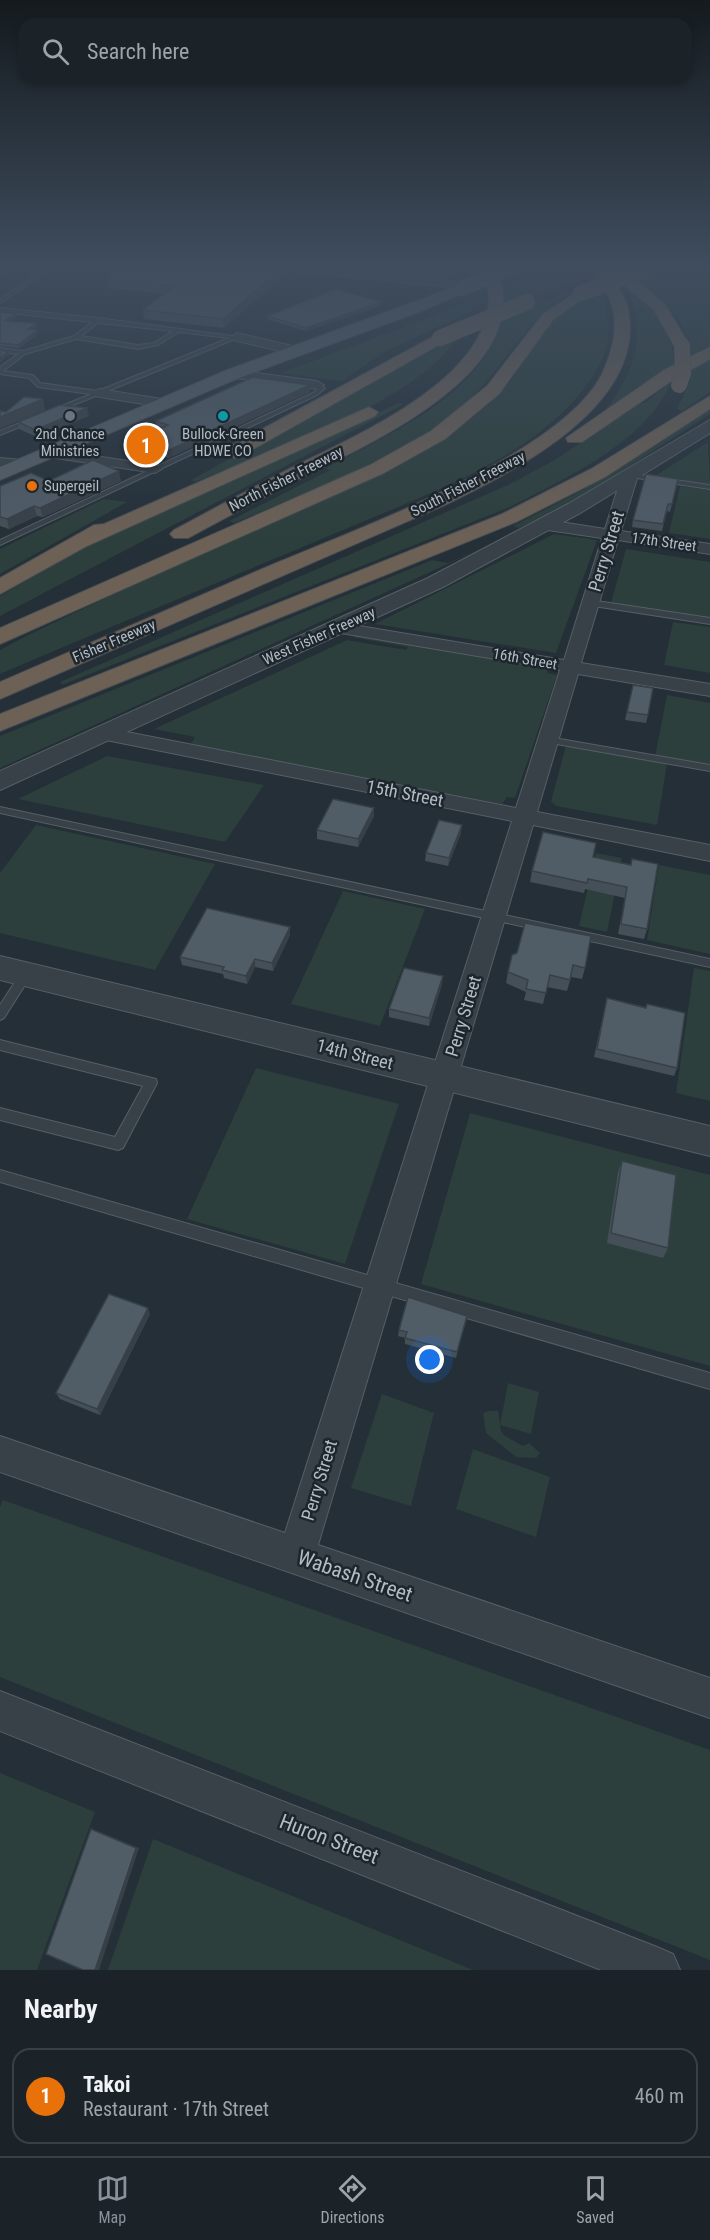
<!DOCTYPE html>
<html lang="en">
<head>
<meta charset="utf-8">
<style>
	body { margin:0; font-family:"Roboto Condensed",sans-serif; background:#242b31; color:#f1f3f6 }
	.you { position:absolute; left:430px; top:1360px; width:21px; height:21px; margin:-15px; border:4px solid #fff; border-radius:50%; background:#1a73e8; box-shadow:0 0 0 9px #1a73e833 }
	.badge { display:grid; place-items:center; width:39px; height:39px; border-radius:50%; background:#8c9099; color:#fff; font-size:20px; font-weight:700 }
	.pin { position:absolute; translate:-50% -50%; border:3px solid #fff; box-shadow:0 2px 6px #0006 }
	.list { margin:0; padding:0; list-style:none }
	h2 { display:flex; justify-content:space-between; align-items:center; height:78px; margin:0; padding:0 24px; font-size:26px }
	h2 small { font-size:20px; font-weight:400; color:#a0a4a8 }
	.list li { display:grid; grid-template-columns:39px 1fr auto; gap:18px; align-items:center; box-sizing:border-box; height:96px; margin:0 12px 12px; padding:0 12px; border:2px solid #394046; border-radius:18px }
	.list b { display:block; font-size:22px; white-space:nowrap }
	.list p { margin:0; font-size:20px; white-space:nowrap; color:#a0a4a8 }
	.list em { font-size:20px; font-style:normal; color:#a0a4a8 }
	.icon { flex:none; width:33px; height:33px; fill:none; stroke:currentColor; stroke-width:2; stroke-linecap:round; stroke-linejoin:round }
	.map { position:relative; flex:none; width:710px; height:1970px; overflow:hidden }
	.search { position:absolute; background:#1b2329; box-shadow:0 3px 9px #0003; left:18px; right:18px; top:18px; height:66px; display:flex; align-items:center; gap:15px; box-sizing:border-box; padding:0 21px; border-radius:18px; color:#a0a4a8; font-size:22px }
	.sheet { height:186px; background:#1b2329 }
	nav { display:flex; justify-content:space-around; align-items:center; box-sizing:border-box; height:84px; border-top:2px solid #394046; background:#1b2329; font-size:16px; color:#a0a4a8 }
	nav a { display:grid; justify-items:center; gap:3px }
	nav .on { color:#8c9099 }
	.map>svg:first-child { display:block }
</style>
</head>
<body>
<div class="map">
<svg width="710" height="1970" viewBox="0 0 710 1970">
	<rect width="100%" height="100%" fill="#242f37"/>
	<g fill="#2c3f3c">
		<polygon points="421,266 466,266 469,270 444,280 414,276"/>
		<polygon points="547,266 586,266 594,277 506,306 504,286"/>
		<path d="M673 266H710V345L692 355C687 319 661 297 633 277Z"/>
		<path d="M602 288C604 311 615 332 603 357 588 390 561 417 532 438 473 480 401 505 336 533 224 580 112 626 0 674V650L30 634 441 440C466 423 491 406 509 383 523 366 531 344 545 328 561 310 581 299 602 288Z"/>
		<path d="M629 291H635C658 314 674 332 674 366L632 390 637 392 609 410 605 409C611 404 615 397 619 390 640 358 641 327 629 291Z"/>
		<path d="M570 293C522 323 500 375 457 411 400 458 303 493 234 523L229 521 330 470 326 468C395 431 482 395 505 314Z"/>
		<polygon points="476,300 471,311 383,353 342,381 281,373"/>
		<path d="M463 333C454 343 445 354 435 363 378 415 267 452 195 482L191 480 404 362Z"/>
		<polygon points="710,359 710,392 682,411 677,409 689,384 691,370"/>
		<path d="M671 382C647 442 564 479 510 507L62 685 60 682 510 484 553 461 639 404 646 402Z"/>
		<path d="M398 403 404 404 0 616V596C41 573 81 547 124 527 214 483 309 448 398 403Z"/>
		<path d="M710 407V414C648 453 586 499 519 528L513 526 579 492Z"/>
		<polygon points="708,442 710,484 655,476"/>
		<polygon points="680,486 710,490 710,539 669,533"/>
		<polygon points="104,499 127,502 0,574 0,549"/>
		<polygon points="554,534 597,540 556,653 375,624"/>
		<polygon points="485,547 0,768 0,736 432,560 448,563"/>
		<polygon points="626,549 710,562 710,618 611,603"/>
		<polygon points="673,622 710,627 710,673 664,665"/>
		<polygon points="359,635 549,667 547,673 557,675 515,798 507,797 502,804 191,744 195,737 154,729 347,640 406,650 408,647 352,637"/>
		<polygon points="667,695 710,703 710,766 655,757"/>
		<polygon points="566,746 667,764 657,825 556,806 551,801"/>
		<polygon points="107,756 264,785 225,842 18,799"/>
		<polygon points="36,825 215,864 155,970 0,933 0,873"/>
		<polygon points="596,853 622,858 607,932 579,926"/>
		<polygon points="659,865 710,875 710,954 647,940"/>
		<polygon points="343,891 425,909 380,1026 291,1004"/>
		<polygon points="694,968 710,971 710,1101 676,1093"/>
		<polygon points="256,1068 399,1104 345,1264 187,1219"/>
		<polygon points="470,1113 710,1175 710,1366 421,1284"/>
		<polygon points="508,1383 539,1392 531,1434 500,1425"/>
		<polygon points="382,1394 434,1413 411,1506 351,1488"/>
		<polygon points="489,1411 498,1411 501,1431 505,1436 523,1446 529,1443 540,1453 536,1458 516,1457 486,1433 483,1413"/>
		<polygon points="473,1449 550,1477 536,1537 456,1509"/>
		<polygon points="3,1500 710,1750 710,1960 0,1677 0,1507"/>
		<polygon points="0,1773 95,1812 37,1970 0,1970"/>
		<polygon points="153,1839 473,1970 108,1970"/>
	</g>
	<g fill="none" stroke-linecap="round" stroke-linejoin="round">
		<g stroke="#565f66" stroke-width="2">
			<g id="service">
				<polygon points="8,266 46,268 49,270 0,303 0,299 41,271 11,269 0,275 0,271"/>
				<path d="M0 308 98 318 240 337 54 413 51 411 52 410 91 394 38 387 29 378 0 374V367L18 354 0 352V348L23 351 74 336 92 322 0 312ZM98 323 173 331 154 343 138 345 81 336ZM179 332 229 338 98 391 40 383 33 375 3 371 25 354 76 339 138 349 158 345Z"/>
				<polygon points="315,384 319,384 325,388 317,395 0,545 0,540 313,393 318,388 315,386"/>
				<polygon points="32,418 34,419 34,421 0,435 0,431"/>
				<polygon points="627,473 710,485 710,489 630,477 626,475"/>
				<polygon points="590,600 710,618 710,624 587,605 587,601"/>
				<polygon points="548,737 710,765 710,771 545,742 545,738"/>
				<polygon points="0,807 710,959 710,967 0,813"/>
				<polygon points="26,969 32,974 4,1018 0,1020 0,1005 22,971"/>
				<polygon points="0,1040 156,1079 157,1083 123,1148 118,1150 0,1120 0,1108 115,1137 143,1086 0,1050"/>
				<polygon points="0,1170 710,1373 710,1389 0,1182"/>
			</g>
		</g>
		<g stroke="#565f66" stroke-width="2">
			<g id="minor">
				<path d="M268 266C297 266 452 274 469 288L463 291 440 286 273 269Z"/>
				<polygon points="237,333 301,348 303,351 297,355 233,340 231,337"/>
				<polygon points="233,370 317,381 324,385 317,389 228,377 228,371"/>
				<polygon points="99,389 162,399 169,403 162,407 94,396 92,393"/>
				<polygon points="48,449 155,465 162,469 155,473 43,456 41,453"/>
				<polygon points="0,458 22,460 29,464 22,468 0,466"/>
				<polygon points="630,470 638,475 621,531 710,544 710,554 618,540 581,663 710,684 710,696 578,674 537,812 710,845 710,861 533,825 318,1545 710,1678 710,1718 0,1472 0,1436 285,1533 512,821 101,739 94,737 91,733 94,729 101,727 516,808 560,670 341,633 332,628 341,623 564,660 602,538 548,530 540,525 548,520 605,529 622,475"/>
				<polygon points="0,1691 657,1947 673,1954 680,1970 601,1970 0,1731"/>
			</g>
		</g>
		<g stroke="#565f66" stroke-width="2">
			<g id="tertiary">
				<polygon points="710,420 710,433 582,512 443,587 0,790 0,771 428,578 568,504"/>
				<polygon points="0,956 710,1126 710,1156 0,980"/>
			</g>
		</g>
		<g stroke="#414a51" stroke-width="2">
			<polygon id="primary" points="463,284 468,285 470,288 468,291 419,312 239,378 0,480 0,467 227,370"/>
		</g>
		<g stroke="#434c53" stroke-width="2">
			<g id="motorway">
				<path d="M478 266H492C495 272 501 279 502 286 520 377 369 444 305 476 266 496 227 517 188 538H174L170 534 174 530C213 509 252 488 291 468 355 436 501 375 488 287 487 280 481 272 478 266Z"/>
				<path d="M591 266H619L665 304 690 346 688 349H676L654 310 608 272C614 282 625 296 628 308 648 405 516 470 445 505L0 699V682C87 644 175 607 262 569 348 532 557 458 601 376 611 355 619 329 612 306 609 293 598 278 591 266Z"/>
				<polygon points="634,266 664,266 662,269 639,273 632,269"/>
				<polygon points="581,289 588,293 586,296 553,320 499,394 445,439 384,473 0,644 0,628 370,465 431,431 487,386 543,314"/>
				<polygon points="440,333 448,338 446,341 241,456 234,458 225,452 227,448"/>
				<polygon points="710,347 710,359 676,378 582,442 568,442 566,438 664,370"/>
				<polygon points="710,396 710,409 605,477 516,522 0,731 0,714 502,514 591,469"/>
				<polygon points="369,407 378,412 375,416 85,547 0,594 0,578 94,525 104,524"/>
			</g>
		</g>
		<use href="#service" fill="#384148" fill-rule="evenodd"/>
		<use href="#minor" fill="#384148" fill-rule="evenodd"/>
		<use href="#tertiary" fill="#384148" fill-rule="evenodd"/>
		<use href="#primary" fill="#566068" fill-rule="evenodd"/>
		<use href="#motorway" fill="#6d6156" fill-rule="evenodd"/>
		<g stroke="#414a51" stroke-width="16" stroke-linecap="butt">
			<polyline id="primary-bridge" points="463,288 513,266"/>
		</g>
		<g stroke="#434c53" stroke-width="16" stroke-linecap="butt">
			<g id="motorway-bridge">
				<polyline points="581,293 642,271"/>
				<polyline points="440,338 527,302"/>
				<polyline points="679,385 683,373 682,346"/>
			</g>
		</g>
		<use href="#primary-bridge" stroke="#566068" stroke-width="16"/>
		<use href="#motorway-bridge" stroke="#6d6156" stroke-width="16"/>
	</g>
	<g fill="#454f58">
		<polygon points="286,273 224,328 144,319 143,310 164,294 108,288 107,279"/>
		<polygon points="382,305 306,331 267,319 267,316"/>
		<polygon points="0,312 16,317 10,321 37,327 33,330 38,330 38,334 19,348 0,346"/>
		<polygon points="310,385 310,392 168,458 139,446 138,439 160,429 157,428 156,421"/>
		<polygon points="89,416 37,437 19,429 18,422"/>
		<polygon points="678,479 670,512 667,511 662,531 632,527 633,520"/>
		<polygon points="49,481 121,481 43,517 37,516 9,529 0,526 0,486"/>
		<polygon points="633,685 648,715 646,723 625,720"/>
		<polygon points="374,808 374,816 358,847 317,839 317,830"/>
		<polygon points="461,833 448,866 425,861 426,853"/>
		<polygon points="593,857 631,865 632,859 647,929 644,939 618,934 625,898 585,889 584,893 530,882 532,871"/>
		<polygon points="290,927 290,935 273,971 255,967 247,984 224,978 223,974 182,965 180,957"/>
		<polygon points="517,953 585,968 582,979 571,977 567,991 547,987 543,1004 524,1000 526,992 506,983 508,972"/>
		<polygon points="442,984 429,1026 389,1017 389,1009"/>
		<polygon points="607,998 646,1007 647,1004 677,1068 674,1076 594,1057"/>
		<polygon points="622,1161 668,1248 663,1258 607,1243 618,1172"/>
		<polygon points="150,1314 100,1415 60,1399 56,1393"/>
		<polygon points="467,1316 456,1358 405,1344 405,1338 398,1336 399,1330"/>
	</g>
	<g fill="#384047">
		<polygon points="284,266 286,266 286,273 224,328 223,319"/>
		<polygon points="382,302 382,305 306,331 306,328"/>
		<polygon points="15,314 16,317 6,324 5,321"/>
		<polygon points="37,323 37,327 29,333 28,329"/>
		<polygon points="38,330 38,334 19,348 18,345"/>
		<polygon points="8,352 9,355 0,362 0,358"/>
		<polygon points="310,385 310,392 168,458 167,451"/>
		<polygon points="43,399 45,410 0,429 0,417"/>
		<polygon points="87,408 89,416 37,437 35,430"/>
		<polygon points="119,471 121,481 43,517 40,508"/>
		<polygon points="34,506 37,516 9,529 7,519"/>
		<polygon points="374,808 374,816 358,847 358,839"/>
		<polygon points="462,825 461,833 448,866 449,858"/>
		<polygon points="290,927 290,935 273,971 272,963"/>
		<polygon points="255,959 255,967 247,984 246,976"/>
		<polygon points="443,976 442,984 429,1026 429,1018"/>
		<polygon points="148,1308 150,1314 100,1415 97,1409"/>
		<polygon points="91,1829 95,1830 139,1848 99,1970 95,1970"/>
	</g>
	<g fill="#505c66" stroke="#384047" stroke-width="1.5">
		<polygon points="123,266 284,266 223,319 143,310 174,286 107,279"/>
		<polygon points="336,289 382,302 306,328 267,316"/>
		<polygon points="0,312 15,314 5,321 37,323 28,329 38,330 18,345 0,343"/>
		<polygon points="0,350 8,352 0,358"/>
		<polygon points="253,377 310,385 167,451 138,439 168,425 156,421"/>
		<polygon points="24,397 43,399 0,417 0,411 6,412"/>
		<polygon points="60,405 87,408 35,430 18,422"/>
		<polygon points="93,460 119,471 40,508 34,506 7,519 0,517 0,486 31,473 49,481"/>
		<polygon points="646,474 678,479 672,504 668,504 663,524 633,520"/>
		<polygon points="633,685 653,688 648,715 627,712"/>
		<polygon points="333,799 374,808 358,839 317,830"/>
		<polygon points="439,820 462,825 449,858 426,853"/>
		<polygon points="543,832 596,843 593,857 631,865 632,859 658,864 647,929 621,924 627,887 588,879 587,883 532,871"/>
		<polygon points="207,908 290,927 272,963 255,959 246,976 222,970 224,967 180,957"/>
		<polygon points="525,923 591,936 585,968 573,965 570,980 550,975 546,993 526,989 528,980 508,972 512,955 517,953"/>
		<polygon points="404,968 443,976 429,1018 389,1009"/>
		<polygon points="607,998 646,1008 647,1004 685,1013 677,1068 597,1049"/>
		<polygon points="622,1161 676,1175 668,1248 611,1233"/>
		<polygon points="109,1294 148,1308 97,1409 56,1393"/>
		<polygon points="408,1297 467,1316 457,1352 405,1338 407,1332 399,1330"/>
		<polygon points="91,1829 136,1848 95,1970 83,1970 46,1954"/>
	</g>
	<linearGradient id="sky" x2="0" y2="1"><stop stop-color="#141a1e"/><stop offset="0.49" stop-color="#3f4d5e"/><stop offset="1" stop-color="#3f4d5e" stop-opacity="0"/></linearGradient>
	<rect width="710" height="542" fill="url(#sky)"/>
	<circle fill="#6b7280" stroke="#1d262d" stroke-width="2" cx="70" cy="416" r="6"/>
	<circle fill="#0f9aa8" stroke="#1d262d" stroke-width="2" cx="223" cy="416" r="6"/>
	<circle fill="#e8710a" stroke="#1d262d" stroke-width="2" cx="32" cy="486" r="6"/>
	<g text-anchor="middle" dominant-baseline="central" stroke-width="5" stroke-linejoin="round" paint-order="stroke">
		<g font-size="15" fill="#b3bcc4" stroke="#1d262d">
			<text x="70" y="434">2nd Chance<tspan x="70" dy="17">Ministries</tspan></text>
			<text x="223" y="434">Bullock-Green<tspan x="223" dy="17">HDWE CO</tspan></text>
			<text x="44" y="486" text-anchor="start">Supergeil</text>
		</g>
		<g font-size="15" fill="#b3bcc4" stroke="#1d262d">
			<text transform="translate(286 479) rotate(-27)">North Fisher Freeway</text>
			<text transform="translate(468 484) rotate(-27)">South Fisher Freeway</text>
			<text transform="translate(664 542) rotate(8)">17th Street</text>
			<text transform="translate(319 636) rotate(-24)">West Fisher Freeway</text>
			<text transform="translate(114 641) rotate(-23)">Fisher Freeway</text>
			<text transform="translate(525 659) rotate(10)">16th Street</text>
		</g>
		<g font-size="18" fill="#b3bcc4" stroke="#1d262d">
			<text transform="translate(606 551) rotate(-73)">Perry Street</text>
			<text transform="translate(405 793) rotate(11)">15th Street</text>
			<text transform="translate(463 1016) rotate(-73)">Perry Street</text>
			<text transform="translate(355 1054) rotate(14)">14th Street</text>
			<text transform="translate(319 1480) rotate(-73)">Perry Street</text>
		</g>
		<g font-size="21" fill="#b3bcc4" stroke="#1d262d">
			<text transform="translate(355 1576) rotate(19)">Wabash Street</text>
			<text transform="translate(329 1839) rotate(21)">Huron Street</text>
		</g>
	</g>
</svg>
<div class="you"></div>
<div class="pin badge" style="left:146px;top:445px;background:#e8710a">1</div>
<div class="search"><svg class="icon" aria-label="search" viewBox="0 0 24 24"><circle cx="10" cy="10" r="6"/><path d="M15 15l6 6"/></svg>Search here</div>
</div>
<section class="sheet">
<h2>Nearby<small></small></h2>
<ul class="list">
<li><span class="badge" style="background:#e8710a">1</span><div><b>Takoi</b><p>Restaurant · 17th Street</p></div><em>460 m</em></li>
</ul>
</section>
<nav>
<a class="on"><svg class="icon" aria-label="map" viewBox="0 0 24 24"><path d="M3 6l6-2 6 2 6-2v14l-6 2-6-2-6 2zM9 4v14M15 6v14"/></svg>Map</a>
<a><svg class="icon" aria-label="directions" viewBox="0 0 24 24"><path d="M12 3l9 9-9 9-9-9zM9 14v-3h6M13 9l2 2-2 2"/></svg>Directions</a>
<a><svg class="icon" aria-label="saved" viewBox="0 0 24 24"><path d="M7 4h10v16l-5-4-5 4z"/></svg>Saved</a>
</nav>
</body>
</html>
